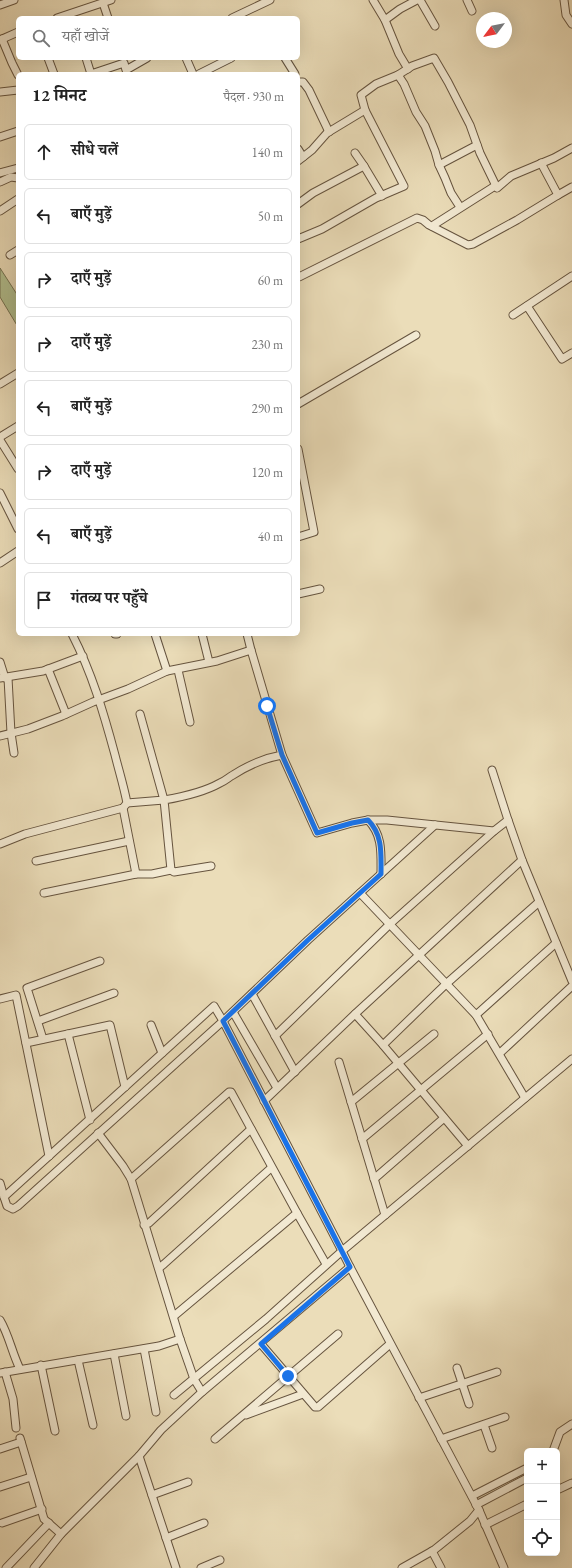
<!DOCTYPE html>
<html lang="hi">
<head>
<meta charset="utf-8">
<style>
	body { margin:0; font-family:"EB Garamond","Noto Serif Devanagari",serif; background:#f2f2f2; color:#222 }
	.controls { position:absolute; right:12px; bottom:12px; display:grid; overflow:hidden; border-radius:6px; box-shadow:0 4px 16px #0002 }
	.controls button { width:36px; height:36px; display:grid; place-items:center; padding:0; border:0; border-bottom:1px solid #e0e0e0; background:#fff; color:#222; font:20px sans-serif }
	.compass { position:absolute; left:476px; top:12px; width:36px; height:36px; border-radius:50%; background:#fff; box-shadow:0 4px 16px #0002; rotate:238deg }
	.stop { position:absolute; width:12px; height:12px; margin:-9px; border:3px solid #1a73e8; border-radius:50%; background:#fff }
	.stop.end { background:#1a73e8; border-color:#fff; box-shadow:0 1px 4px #0008 }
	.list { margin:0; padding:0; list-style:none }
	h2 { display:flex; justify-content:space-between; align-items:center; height:52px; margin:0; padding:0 16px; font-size:17px }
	h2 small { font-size:13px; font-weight:400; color:#767676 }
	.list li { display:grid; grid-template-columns:26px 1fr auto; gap:12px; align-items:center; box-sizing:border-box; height:56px; margin:0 8px 8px; padding:0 8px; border:1px solid #e0e0e0; border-radius:6px }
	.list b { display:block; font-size:15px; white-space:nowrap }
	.list em { font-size:13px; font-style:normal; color:#767676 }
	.icon { flex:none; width:22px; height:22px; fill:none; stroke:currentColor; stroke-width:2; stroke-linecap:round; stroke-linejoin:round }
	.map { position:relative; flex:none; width:572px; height:1568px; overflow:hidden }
	.search { position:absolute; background:#fff; box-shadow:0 4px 16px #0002; left:16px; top:16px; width:284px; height:44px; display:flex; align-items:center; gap:10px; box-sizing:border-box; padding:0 14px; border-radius:6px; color:#767676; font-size:15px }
	.panel { position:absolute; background:#fff; box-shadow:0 4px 16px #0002; left:16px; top:72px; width:284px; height:564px; border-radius:6px }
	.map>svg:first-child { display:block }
</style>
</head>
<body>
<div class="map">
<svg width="572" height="1568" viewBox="0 0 572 1568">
	<rect width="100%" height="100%" fill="#ebddb9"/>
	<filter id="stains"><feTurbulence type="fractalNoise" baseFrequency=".005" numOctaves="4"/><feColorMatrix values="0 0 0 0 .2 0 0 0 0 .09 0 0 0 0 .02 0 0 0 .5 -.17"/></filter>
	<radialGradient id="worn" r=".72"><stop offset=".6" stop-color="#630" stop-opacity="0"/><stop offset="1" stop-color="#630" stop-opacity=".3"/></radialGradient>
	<polygon fill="#b3c292" stroke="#767454" points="0,268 18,296 18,327 0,297"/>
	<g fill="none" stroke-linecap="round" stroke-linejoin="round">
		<g stroke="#66543f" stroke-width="9">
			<g id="minor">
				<polyline points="373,0 385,20 399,54 408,69"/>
				<polyline points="420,0 435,26"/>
				<polyline points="467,0 472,11"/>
				<polyline points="564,0 566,15 572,24"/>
				<polyline points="103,3 108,18"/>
				<polyline points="0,5 14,0"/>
				<polyline points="57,18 111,0"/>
				<polyline points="232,18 270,0"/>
				<polyline points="385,20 400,9 417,0"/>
				<polyline points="2,39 12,63 18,75"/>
				<polyline points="0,40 18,32"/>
				<polyline points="48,58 54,74"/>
				<polyline points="86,58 91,74"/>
				<polyline points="186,58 193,74"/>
				<polyline points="285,58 295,74"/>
				<polyline points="91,74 124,63 126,70 147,58"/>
				<polyline points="199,74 231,58"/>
				<polyline points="398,75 404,84 416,112 425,126 435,151 439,165 445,178 451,193 460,207"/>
				<polyline points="298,82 303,82 309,90 329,132"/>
				<polyline points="0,92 18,90"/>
				<polyline points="0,137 18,131"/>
				<polyline points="298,149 303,157"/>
				<polyline points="355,153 364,166 382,196"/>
				<polyline points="298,161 312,150 327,133 365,110 361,95 376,84 398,75 412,66 434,58 448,82 470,125 480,153 497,188 511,176 554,158 572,148"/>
				<polyline points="439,165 477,145"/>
				<polyline points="0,173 18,168"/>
				<polyline points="0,182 11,177 18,178"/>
				<polyline points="558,195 572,187"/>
				<polyline points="298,204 313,193 364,166"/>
				<polyline points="0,211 18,199"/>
				<polyline points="432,226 495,186"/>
				<polyline points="298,239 322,229 376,198 404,186 365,110"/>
				<polyline points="10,255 18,250"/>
				<polyline points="299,277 417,218 423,220 429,225 468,245 473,244 517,220 558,195 541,163"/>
				<polyline points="527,306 562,359 572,353"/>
				<polyline points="513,315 572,276"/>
				<polyline points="0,384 18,373"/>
				<polyline points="298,404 416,335"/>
				<polyline points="0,437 18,426"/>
				<polyline points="0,440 18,469"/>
				<polyline points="298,449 314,532 298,537"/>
				<polyline points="0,493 18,529"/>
				<polyline points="0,563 18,551"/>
				<polyline points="298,594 320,589"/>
				<polyline points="115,634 117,634"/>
				<polyline points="155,634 167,671"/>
				<polyline points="202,634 209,662"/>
				<polyline points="247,634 251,650"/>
				<polyline points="0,662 5,678"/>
				<polyline points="48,669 66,714"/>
				<polyline points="178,670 190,722"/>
				<polyline points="0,678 43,671 83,656"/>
				<polyline points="8,678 11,733 14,753"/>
				<polyline points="0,736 28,729 62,716 93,702 128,689 167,671 217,661 251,650 282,755 317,833 352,823 368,820 387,820 494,831 508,820 492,770"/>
				<polyline points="127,803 164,800 140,714"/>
				<polyline points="123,808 136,874"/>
				<path d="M368 820C383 835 381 854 381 874"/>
				<polyline points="508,820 522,860 572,981"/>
				<polyline points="435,825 308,940 223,1021 18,1206 13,1209 7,1206 4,1197 214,1006 223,1021 342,1251 572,1059"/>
				<path d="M0 844 25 834 123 808 127 803C124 787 119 771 115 755 104 714 92 673 72 634"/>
				<polyline points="36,861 129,841"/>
				<path d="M211 866 174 872 171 870 164 800C182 797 204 792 220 783 225 781 229 777 233 775 247 766 265 758 282 755"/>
				<polyline points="44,893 136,874 152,874 171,870"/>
				<polyline points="360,893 476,1015 556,943"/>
				<polyline points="252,994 295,1072"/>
				<polyline points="0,999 16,995 49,1156"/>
				<polyline points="233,1012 277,1088"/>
				<polyline points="355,1014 383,1045 446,984 539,902"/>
				<polyline points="476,1015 525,1098"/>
				<polyline points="38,1021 114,993"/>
				<polyline points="151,1025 162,1053"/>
				<polyline points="68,1034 90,1120"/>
				<polyline points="275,1036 390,924 494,831"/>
				<polyline points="43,1039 27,988 100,961"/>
				<polyline points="26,1043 110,1025 125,1087"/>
				<polyline points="383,1045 468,1146"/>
				<polyline points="500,1053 572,986"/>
				<polyline points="339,1062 385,1215"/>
				<polyline points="264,1101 355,1014 522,860"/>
				<polyline points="351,1102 434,1034"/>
				<polyline points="98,1133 123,1166 131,1179 180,1339 194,1379 202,1392"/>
				<polyline points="362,1139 488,1034"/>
				<polyline points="131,1179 229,1092 231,1092 297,1213 174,1316"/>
				<polyline points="374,1179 444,1118"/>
				<polyline points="0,1183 4,1197"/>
				<polyline points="297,1213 326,1264"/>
				<polyline points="144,1225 149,1223 251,1129"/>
				<polyline points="159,1268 164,1264 271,1168"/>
				<path d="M0 1320C9 1335 12 1353 20 1369"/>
				<polyline points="261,1344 315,1407 318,1407 390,1344"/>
				<polyline points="144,1349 156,1412"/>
				<polyline points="114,1354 126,1416"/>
				<polyline points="78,1360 93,1425"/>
				<polyline points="41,1365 55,1431"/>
				<polyline points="457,1368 469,1404"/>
				<polyline points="5,1372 13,1399 16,1428"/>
				<polyline points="0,1373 159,1346 180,1339"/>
				<polyline points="174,1395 266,1319 342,1251 350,1267"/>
				<polyline points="419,1398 497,1372"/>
				<polyline points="246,1415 303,1394"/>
				<polyline points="484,1425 492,1448"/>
				<polyline points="20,1438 44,1519 61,1534"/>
				<polyline points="215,1439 338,1334"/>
				<polyline points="441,1439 505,1417"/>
				<polyline points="0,1449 21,1442"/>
				<polyline points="553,1451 560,1432 572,1424"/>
				<polyline points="139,1456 176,1568"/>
				<polyline points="0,1487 31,1477"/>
				<polyline points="557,1490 572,1483"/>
				<polyline points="152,1495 188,1482"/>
				<polyline points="472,1496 527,1468"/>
				<polyline points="476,1505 527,1478"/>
				<polyline points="479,1510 504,1568"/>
				<polyline points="2,1523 42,1509"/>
				<polyline points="485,1525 527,1504"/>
				<polyline points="166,1538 204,1523"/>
				<polyline points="432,1551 441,1568"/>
				<polyline points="6,1568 49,1523"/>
				<polyline points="34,1568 61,1534 139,1456 161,1430 202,1392 350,1267 479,1510 470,1521 434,1550 402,1568"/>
				<polyline points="201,1568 220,1560"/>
			</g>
		</g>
		<use href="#minor" stroke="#f2e9d2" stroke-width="7"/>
	</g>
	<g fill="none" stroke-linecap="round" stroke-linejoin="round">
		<path stroke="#1a73e8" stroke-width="5" d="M267 706 282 755 317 833 352 823 368 820C383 835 381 854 381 874L308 940 223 1021 350 1267 261 1344 288 1376"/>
	</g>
	<rect width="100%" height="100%" filter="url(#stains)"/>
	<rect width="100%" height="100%" fill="url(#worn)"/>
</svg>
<div class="controls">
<button>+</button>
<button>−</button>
<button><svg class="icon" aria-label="locate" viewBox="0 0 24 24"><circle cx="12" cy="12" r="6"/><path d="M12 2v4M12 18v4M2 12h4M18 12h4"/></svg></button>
</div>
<svg class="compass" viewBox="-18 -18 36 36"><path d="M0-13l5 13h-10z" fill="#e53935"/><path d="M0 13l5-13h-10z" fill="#767676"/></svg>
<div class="stop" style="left:267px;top:706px"></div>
<div class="stop end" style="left:288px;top:1376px"></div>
<div class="search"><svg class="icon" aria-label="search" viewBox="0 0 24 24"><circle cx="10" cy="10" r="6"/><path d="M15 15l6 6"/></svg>यहाँ खोजें</div>
<section class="panel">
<h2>12 मिनट<small>पैदल · 930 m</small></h2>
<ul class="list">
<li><svg class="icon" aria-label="ahead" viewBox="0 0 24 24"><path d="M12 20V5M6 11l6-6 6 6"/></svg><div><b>सीधे चलें</b></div><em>140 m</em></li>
<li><svg class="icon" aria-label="left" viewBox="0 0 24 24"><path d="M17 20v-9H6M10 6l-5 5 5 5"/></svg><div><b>बाएँ मुड़ें</b></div><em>50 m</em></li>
<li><svg class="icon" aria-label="right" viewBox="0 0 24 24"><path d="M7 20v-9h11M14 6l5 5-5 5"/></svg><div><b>दाएँ मुड़ें</b></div><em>60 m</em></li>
<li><svg class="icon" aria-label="right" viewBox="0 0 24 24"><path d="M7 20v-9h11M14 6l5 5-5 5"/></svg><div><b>दाएँ मुड़ें</b></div><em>230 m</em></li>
<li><svg class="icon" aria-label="left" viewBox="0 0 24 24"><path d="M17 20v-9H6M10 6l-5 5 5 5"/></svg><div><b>बाएँ मुड़ें</b></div><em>290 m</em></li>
<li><svg class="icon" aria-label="right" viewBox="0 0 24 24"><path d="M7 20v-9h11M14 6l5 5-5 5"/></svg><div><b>दाएँ मुड़ें</b></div><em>120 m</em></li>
<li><svg class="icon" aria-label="left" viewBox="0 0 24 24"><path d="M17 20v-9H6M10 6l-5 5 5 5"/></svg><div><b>बाएँ मुड़ें</b></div><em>40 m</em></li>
<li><svg class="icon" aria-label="arrive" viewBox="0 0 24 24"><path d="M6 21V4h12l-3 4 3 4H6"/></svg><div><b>गंतव्य पर पहुँचे</b></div></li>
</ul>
</section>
</div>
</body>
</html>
